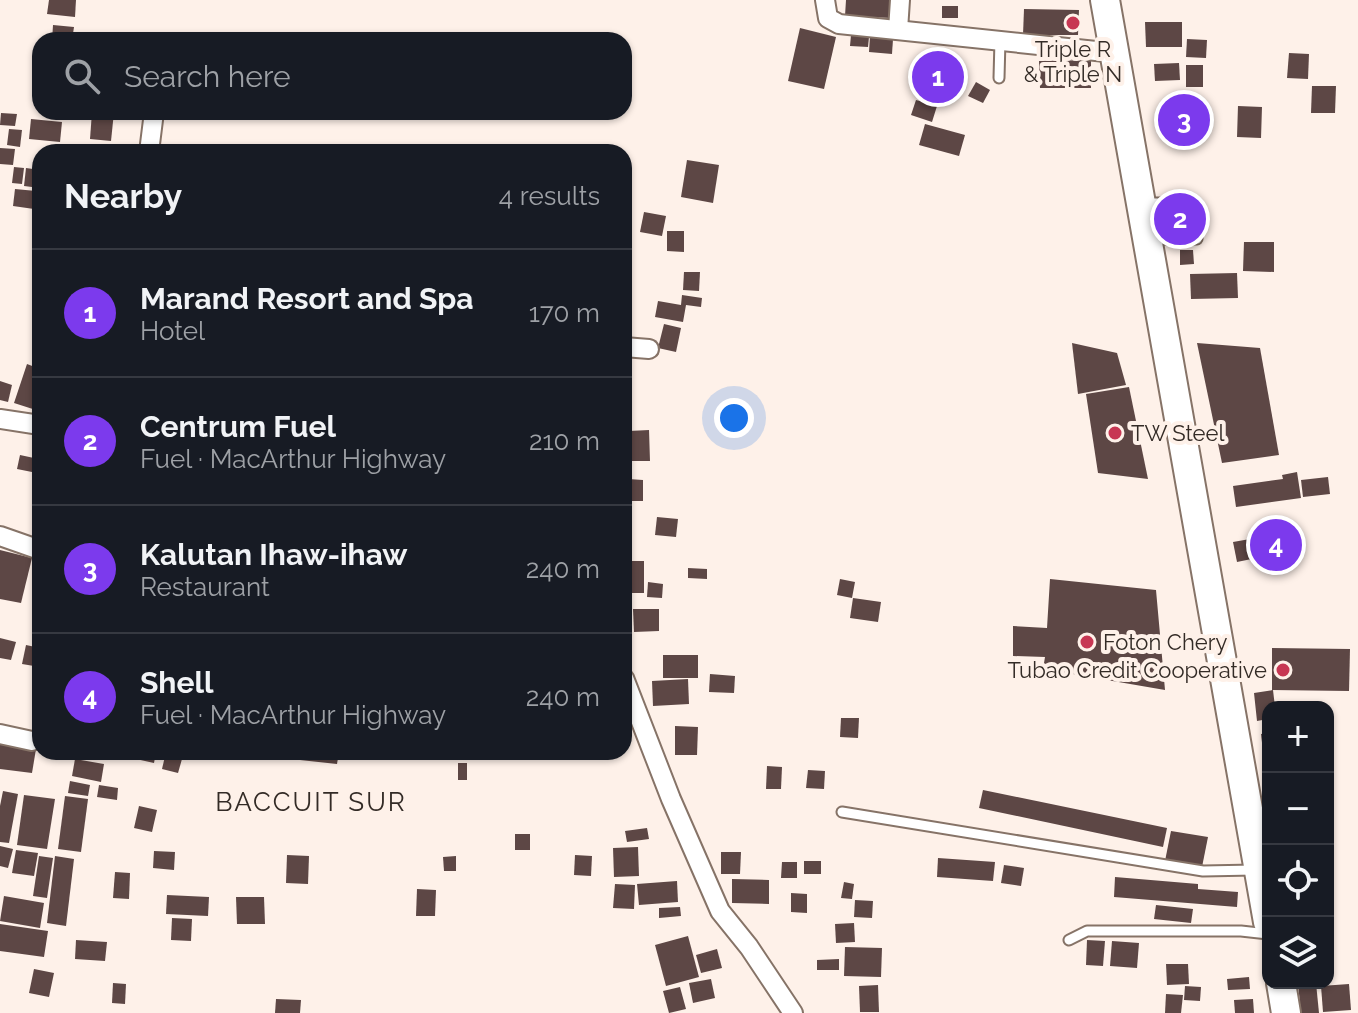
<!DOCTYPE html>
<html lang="en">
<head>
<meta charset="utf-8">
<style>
	body { margin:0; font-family:Raleway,sans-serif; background:#242831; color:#f1f3f6 }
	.controls { position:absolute; right:24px; bottom:24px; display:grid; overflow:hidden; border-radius:16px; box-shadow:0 2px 6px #0004 }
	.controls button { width:72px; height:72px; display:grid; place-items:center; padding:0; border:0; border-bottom:2px solid #363941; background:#171b24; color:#f1f3f6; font:40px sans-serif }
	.you { position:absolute; left:734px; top:418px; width:28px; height:28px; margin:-20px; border:6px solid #fff; border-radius:50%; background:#1a73e8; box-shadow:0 0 0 12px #1a73e833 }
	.badge { display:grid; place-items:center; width:52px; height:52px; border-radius:50%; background:#7c3aed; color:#fff; font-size:26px; font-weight:700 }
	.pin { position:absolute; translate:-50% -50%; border:4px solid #fff; box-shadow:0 2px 8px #0006 }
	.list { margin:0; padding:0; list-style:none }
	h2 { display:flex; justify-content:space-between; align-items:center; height:104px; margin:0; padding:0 32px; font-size:34px }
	h2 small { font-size:26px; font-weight:400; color:#9ea1a6 }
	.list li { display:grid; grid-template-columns:52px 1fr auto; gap:24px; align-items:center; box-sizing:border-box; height:128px; padding:0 32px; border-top:2px solid #363941 }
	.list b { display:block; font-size:30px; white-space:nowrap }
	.list p { margin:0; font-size:26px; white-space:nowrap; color:#9ea1a6 }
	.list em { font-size:26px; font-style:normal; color:#9ea1a6 }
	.icon { flex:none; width:44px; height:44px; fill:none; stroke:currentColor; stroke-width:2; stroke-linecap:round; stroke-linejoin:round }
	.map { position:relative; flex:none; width:1358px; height:1013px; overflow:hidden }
	.search { position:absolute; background:#171b24; box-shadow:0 2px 6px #0004; left:32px; top:32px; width:600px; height:88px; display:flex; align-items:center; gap:20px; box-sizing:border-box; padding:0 28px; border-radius:24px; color:#9ea1a6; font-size:30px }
	.panel { position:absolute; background:#171b24; box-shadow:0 2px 6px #0004; left:32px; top:144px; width:600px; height:616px; border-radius:24px }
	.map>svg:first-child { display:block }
</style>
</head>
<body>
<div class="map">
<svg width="1358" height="1013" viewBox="0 0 1358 1013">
	<rect width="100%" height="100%" fill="#fef1e9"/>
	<g fill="#5d4745">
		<polygon points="49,0 76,0 75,17 47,14"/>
		<polygon points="846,0 892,0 891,18 845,16"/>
		<rect x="942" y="6" width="16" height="12"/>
		<polygon points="1024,9 1079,10 1078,35 1023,35"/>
		<polygon points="1145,22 1182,22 1182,47 1146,47"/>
		<polygon points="53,25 74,27 72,40 52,40"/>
		<polygon points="800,28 836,37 824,89 788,81"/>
		<polygon points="851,35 869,37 868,47 850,46"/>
		<polygon points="870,36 893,39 892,54 869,52"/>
		<polygon points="1187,39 1207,40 1206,58 1186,57"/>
		<polygon points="1289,53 1309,54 1308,79 1287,78"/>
		<polygon points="1091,60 1091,88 1040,88 1039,61"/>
		<polygon points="1179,63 1180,80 1155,81 1154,64"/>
		<rect x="1186" y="65" width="17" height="22"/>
		<polygon points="976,82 990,90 983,103 968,96"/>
		<polygon points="1312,86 1336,86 1335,113 1311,113"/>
		<polygon points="916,100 937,106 932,122 911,115"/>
		<polygon points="1238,106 1262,107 1261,138 1237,137"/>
		<polygon points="1201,110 1202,128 1176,129 1175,111"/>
		<polygon points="92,112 114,112 111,141 90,139"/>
		<polygon points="214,112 245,112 244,120 214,117"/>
		<polygon points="1,113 17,114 15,126 0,125"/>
		<polygon points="31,119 62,122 60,142 29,139"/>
		<polygon points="925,124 965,135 959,156 919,145"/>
		<polygon points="9,129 22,130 20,147 7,145"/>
		<polygon points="0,148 15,149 13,165 0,164"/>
		<polygon points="687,160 719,165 713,203 681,197"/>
		<polygon points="14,167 24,168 22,184 12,183"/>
		<polygon points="26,168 40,170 40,188 24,186"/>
		<polygon points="15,189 36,191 34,209 13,206"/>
		<polygon points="1171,210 1191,211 1190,229 1170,228"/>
		<polygon points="644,212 666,216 662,236 640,232"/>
		<polygon points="667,231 684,231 684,252 667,251"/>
		<polygon points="1244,242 1274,242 1274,272 1243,271"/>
		<polygon points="1180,250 1193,250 1194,264 1180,265"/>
		<polygon points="684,272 700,272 699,291 683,290"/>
		<polygon points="1237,273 1238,298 1191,299 1190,274"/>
		<polygon points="682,295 702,298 701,307 686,305 683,322 655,317 658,301 681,305"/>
		<polygon points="664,324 681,328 676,352 658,348"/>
		<polygon points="1072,343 1117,353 1126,385 1078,394"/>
		<polygon points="1197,343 1260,348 1279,455 1222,463"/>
		<polygon points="27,364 40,369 39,411 14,403"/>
		<polygon points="0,381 12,385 8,402 0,400"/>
		<polygon points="1129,387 1148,479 1098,473 1086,394"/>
		<polygon points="649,430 650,461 630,461 629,431"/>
		<polygon points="20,455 34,458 32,472 17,469"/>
		<polygon points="1297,472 1301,498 1236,507 1233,486 1283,479 1282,475"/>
		<polygon points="1328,477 1330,494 1303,497 1301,480"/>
		<polygon points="628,479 643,480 643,501 628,501"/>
		<rect x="624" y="517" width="7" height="33"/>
		<polygon points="657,517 678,519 676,537 655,535"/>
		<polygon points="1267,536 1271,555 1237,562 1233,542"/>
		<polygon points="0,550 32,558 21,603 0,599"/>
		<rect x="624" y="561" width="20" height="32"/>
		<polygon points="688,568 707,569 707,579 688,578"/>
		<polygon points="840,579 855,582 852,598 837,595"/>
		<polygon points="1050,579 1156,590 1165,690 1043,669 1045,657 1013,656 1013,626 1047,628"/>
		<polygon points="648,582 663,584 662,598 647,597"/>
		<polygon points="853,598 881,602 878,622 850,618"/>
		<polygon points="633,609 659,609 659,631 634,632"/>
		<polygon points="0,638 16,642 11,660 0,658"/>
		<polygon points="26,645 40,648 40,667 22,664"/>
		<polygon points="1272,648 1350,649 1349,691 1272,690"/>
		<rect x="663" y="655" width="35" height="23"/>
		<polygon points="710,674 735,676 734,693 709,692"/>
		<polygon points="688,679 689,704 653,706 652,681"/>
		<polygon points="1273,690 1275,707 1268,707 1268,719 1257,721 1254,693"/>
		<polygon points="841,718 859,718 858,738 840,737"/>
		<polygon points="675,726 698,727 697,755 675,755"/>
		<polygon points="1268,733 1268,778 1266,778 1261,734"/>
		<polygon points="0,744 36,749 32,773 0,769"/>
		<polygon points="138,752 156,752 154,763 136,759"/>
		<polygon points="166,752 184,752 178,773 162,769"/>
		<polygon points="301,752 339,752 337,764 300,760"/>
		<polygon points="75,759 104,764 101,782 72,776"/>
		<rect x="458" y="763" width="9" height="17"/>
		<polygon points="767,766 782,767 781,789 766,789"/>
		<polygon points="808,770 825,771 824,789 806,788"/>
		<polygon points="70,781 90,785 88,796 68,793"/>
		<polygon points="99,785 118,788 117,800 97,797"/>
		<polygon points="983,790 1167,828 1163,847 979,808"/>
		<polygon points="3,791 18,794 9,843 0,842 0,806"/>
		<polygon points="24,795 55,799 47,849 17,845"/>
		<polygon points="65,796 88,799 81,852 58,849"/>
		<polygon points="139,806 157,810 152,832 134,828"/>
		<polygon points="647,828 649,839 627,842 625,831"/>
		<polygon points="1171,831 1208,837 1202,867 1165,861"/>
		<rect x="515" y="834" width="15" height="16"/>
		<polygon points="0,846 13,849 8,868 0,866"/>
		<polygon points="638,847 639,876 614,877 613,848"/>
		<polygon points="16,850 38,853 34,876 12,873"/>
		<polygon points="154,851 175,852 174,870 153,868"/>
		<polygon points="721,852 741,852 740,874 721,874"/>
		<polygon points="287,855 309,856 308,884 286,883"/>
		<polygon points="575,855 592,856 591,876 574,875"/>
		<polygon points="39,856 53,858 47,898 33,896"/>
		<polygon points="55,856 74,859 66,926 47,923"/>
		<polygon points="456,856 456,871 444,871 443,857"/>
		<polygon points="938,858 995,862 993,881 937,877"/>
		<rect x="804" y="861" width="17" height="13"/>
		<polygon points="782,862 797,862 797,878 781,878"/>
		<polygon points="1004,865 1024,868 1021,886 1001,883"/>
		<polygon points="115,872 130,873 129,899 113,898"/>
		<polygon points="1115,877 1198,884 1198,889 1238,892 1237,907 1114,897"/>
		<polygon points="732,879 769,880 769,904 732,903"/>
		<polygon points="677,881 678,902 639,905 637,884"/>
		<polygon points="844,882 854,884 852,899 841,898"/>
		<polygon points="615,884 635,885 634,909 613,908"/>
		<polygon points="417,889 436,890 435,916 416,916"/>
		<polygon points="791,893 807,894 807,913 791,912"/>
		<polygon points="167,895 209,897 208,916 166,914"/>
		<polygon points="4,896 44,903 40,928 0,921"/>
		<polygon points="236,897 264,897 265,924 237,924"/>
		<polygon points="855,900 873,901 872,918 854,917"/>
		<polygon points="1156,905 1193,909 1191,923 1154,919"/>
		<polygon points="680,907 681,916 659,918 659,908"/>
		<polygon points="172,918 192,919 191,941 171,940"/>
		<polygon points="854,923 855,942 836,943 835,924"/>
		<polygon points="0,924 48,931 44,957 0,951"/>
		<polygon points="688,936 699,977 666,986 655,945"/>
		<polygon points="76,940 107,942 105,961 75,959"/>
		<polygon points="1087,940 1105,941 1103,966 1086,965"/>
		<polygon points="1112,941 1139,943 1137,968 1110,966"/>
		<polygon points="845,947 882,948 881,977 844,976"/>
		<polygon points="717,949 722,968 701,973 696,955"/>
		<polygon points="839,959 839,970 817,970 817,960"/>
		<polygon points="1166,964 1188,964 1189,984 1167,985"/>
		<polygon points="34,969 54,973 49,997 29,993"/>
		<polygon points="1249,977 1250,989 1228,990 1227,979"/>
		<polygon points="711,979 715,998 693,1003 689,983"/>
		<polygon points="113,983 126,984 125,1004 112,1003"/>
		<polygon points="1316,983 1319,1013 1301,1013 1298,984"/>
		<polygon points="1349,984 1351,1010 1323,1012 1321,986"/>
		<polygon points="878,985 879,1012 860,1012 859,986"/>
		<polygon points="1185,986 1201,987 1200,1001 1184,1000"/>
		<polygon points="680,987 686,1009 669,1013 663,991"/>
		<polygon points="1166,994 1183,995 1181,1013 1165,1013"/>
		<polygon points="276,999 301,1000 300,1013 275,1013"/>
		<polygon points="1253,999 1254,1013 1235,1013 1234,1000"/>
	</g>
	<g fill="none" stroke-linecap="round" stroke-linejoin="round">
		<g stroke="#867367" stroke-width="13">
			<g id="service">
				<polyline points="999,78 1000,40"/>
				<polyline points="1146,203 1197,203 1197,239 1151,239"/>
				<polyline points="842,812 1203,871 1254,870"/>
				<polyline points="1069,940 1087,931 1241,931 1268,934"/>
			</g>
		</g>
		<g stroke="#867367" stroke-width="22">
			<g id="minor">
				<polyline points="825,0 828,18 839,24 1115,53"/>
				<polyline points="898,30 900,0"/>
				<polyline points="149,152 154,112"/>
				<polyline points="624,347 649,349"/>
				<polyline points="0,419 40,425"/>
				<polyline points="0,536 40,550"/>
				<polyline points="624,678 671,799 720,911 749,947 793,1013"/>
				<polyline points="0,734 32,741"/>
			</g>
		</g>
		<g stroke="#867367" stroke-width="32">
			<g id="trunk">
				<polyline points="1105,0 1268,922"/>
				<polyline points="1281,983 1286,1013"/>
			</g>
		</g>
		<use href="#service" stroke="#fff" stroke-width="9"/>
		<use href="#minor" stroke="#fff" stroke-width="18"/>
		<use href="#trunk" stroke="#fff" stroke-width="28"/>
	</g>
	<g fill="#c73753" stroke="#fef1e9" stroke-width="3">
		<circle cx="1073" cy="23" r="8"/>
		<circle cx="1115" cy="433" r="8"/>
		<circle cx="1087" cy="642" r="8"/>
		<circle cx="1283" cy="670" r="8"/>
	</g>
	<g text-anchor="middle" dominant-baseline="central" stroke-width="8" stroke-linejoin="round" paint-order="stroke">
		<g font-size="22" fill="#332b26" stroke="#fef1e9" text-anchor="start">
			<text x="1073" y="49" text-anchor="middle">Triple R<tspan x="1073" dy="25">&amp; Triple N</tspan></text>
			<text x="1131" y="433">TW Steel</text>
			<text x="1103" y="642">Foton Chery</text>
			<text x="1267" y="670" text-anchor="end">Tubao Credit Cooperative</text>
		</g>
		<g font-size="26" letter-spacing="2" fill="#332b26" stroke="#fef1e9">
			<text x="311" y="802">BACCUIT SUR</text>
		</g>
	</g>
</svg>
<div class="controls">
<button>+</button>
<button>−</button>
<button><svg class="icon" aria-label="locate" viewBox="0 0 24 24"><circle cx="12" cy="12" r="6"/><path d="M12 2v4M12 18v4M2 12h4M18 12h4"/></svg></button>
<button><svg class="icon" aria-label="layers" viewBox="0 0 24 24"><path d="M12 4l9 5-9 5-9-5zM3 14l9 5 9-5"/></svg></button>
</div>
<div class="you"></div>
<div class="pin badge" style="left:938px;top:77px">1</div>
<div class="pin badge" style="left:1180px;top:219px">2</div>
<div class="pin badge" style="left:1184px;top:120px">3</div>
<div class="pin badge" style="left:1276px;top:545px">4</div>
<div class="search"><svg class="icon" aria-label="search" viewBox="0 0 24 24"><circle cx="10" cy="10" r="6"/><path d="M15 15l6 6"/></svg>Search here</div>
<section class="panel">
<h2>Nearby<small>4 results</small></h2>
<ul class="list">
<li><span class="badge">1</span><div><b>Marand Resort and Spa</b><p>Hotel</p></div><em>170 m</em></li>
<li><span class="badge">2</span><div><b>Centrum Fuel</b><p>Fuel · MacArthur Highway</p></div><em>210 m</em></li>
<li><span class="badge">3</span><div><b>Kalutan Ihaw-ihaw</b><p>Restaurant</p></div><em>240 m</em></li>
<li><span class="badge">4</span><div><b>Shell</b><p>Fuel · MacArthur Highway</p></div><em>240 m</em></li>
</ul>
</section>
</div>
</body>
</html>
